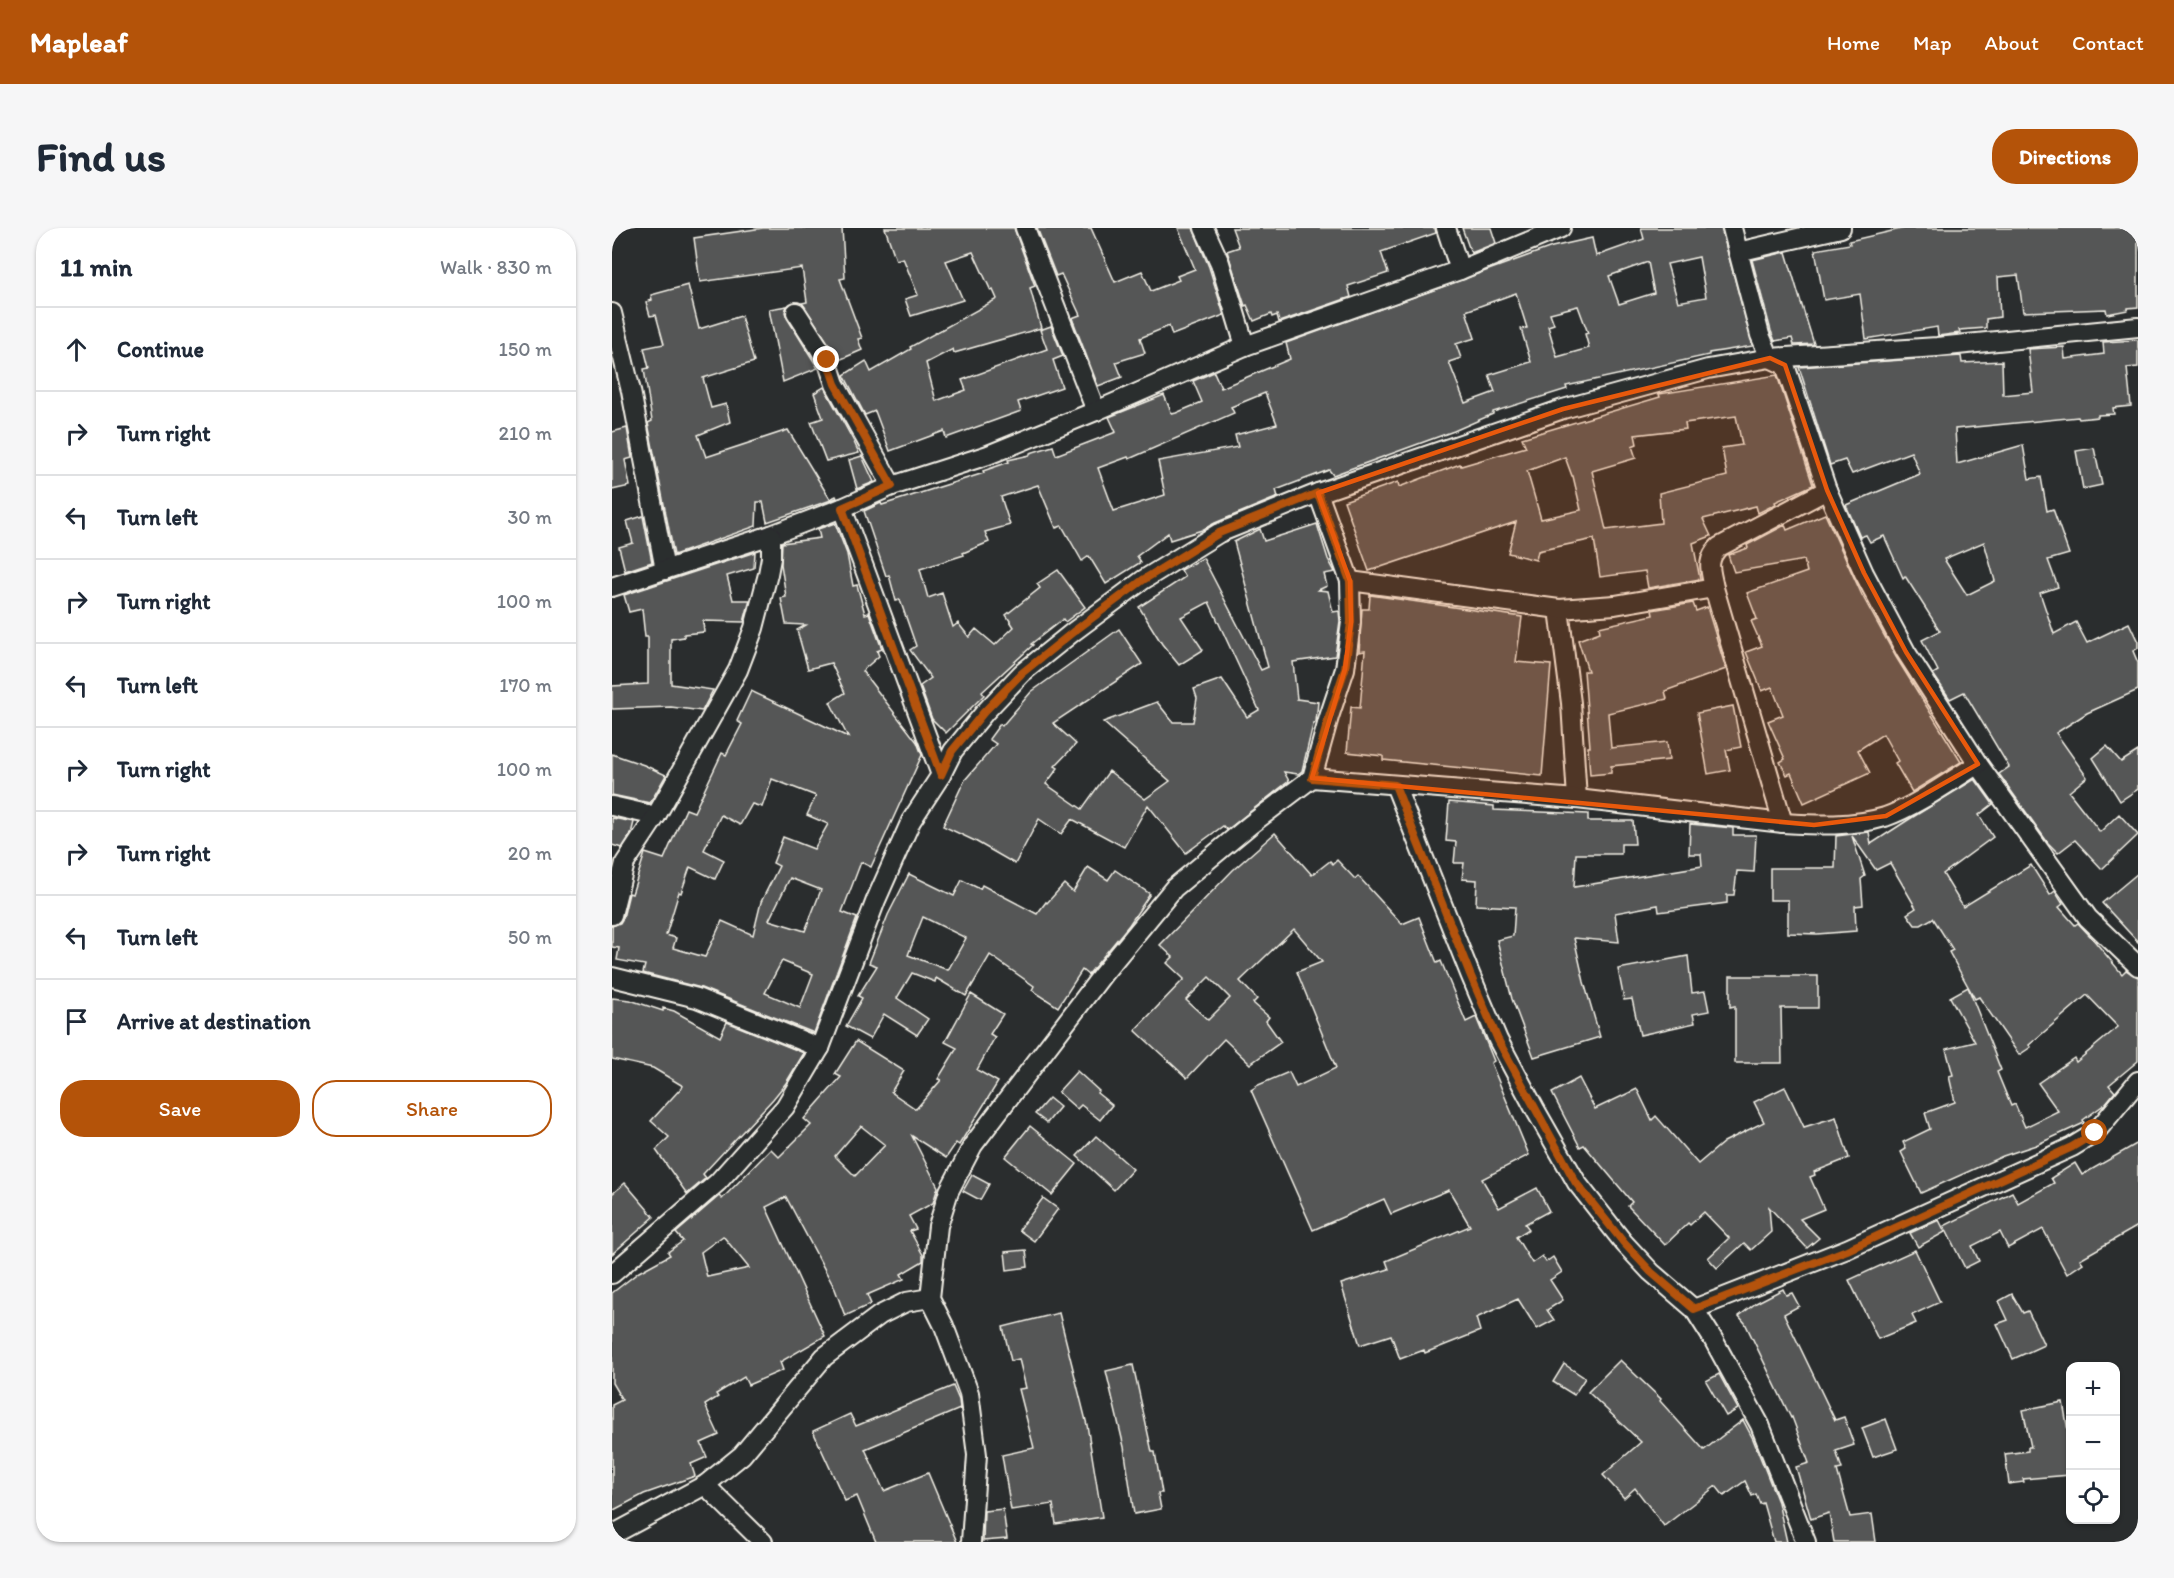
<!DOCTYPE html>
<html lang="en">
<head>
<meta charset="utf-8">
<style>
	body { margin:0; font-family:Itim,sans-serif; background:#f6f6f7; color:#1f2937 }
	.controls { position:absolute; right:18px; bottom:18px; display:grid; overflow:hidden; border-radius:12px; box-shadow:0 2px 4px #0004 }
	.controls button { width:54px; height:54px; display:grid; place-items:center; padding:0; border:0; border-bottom:2px solid #e0e1e3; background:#fff; color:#1f2937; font:30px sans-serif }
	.stop { position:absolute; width:18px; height:18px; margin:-14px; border:4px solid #b45309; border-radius:50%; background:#fff }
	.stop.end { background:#b45309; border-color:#fff; box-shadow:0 2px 6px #0008 }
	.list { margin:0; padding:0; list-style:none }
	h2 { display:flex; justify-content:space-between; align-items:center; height:78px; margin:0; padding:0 24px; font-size:26px }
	h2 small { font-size:20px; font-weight:400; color:#747a83 }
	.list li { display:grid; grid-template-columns:39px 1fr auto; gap:18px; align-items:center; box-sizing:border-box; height:84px; padding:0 24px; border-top:2px solid #e0e1e3 }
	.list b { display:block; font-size:22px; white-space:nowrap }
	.list em { font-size:20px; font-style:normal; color:#747a83 }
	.actions { display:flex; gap:12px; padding:18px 24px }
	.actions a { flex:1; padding:14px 0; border:2px solid #b45309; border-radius:24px; text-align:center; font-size:21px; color:#b45309 }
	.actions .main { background:#b45309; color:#fff }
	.icon { flex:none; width:33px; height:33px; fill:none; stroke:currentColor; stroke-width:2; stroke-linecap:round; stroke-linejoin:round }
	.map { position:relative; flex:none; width:1526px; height:1314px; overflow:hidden; border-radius:24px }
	header { display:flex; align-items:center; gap:36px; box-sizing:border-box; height:84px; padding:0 30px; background:#b45309; color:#fff }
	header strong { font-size:28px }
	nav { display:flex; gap:33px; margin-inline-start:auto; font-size:21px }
	.intro { display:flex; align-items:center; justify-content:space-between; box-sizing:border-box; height:144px; padding:0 36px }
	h1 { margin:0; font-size:42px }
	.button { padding:15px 27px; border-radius:24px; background:#b45309; color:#fff; font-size:21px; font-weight:700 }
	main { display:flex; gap:36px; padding:0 36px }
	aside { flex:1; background:#fff; border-radius:24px; box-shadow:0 2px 4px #0004 }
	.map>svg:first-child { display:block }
</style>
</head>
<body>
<header>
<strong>Mapleaf</strong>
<nav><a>Home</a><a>Map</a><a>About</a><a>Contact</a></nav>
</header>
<div class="intro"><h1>Find us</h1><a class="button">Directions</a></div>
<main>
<aside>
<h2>11 min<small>Walk · 830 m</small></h2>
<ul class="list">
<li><svg class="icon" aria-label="ahead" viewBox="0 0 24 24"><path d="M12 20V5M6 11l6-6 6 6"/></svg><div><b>Continue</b></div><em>150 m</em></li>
<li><svg class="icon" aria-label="right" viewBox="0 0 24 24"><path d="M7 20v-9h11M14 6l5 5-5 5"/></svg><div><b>Turn right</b></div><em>210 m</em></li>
<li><svg class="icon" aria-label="left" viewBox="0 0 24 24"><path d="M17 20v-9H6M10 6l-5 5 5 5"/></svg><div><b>Turn left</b></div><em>30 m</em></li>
<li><svg class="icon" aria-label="right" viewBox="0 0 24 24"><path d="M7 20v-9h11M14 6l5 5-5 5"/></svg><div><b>Turn right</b></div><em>100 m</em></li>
<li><svg class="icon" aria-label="left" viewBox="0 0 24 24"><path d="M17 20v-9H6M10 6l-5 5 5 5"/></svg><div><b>Turn left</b></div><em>170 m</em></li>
<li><svg class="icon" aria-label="right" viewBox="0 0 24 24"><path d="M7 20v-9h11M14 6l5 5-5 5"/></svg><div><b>Turn right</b></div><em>100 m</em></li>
<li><svg class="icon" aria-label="right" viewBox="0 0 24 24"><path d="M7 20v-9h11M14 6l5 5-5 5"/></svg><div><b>Turn right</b></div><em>20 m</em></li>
<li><svg class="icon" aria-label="left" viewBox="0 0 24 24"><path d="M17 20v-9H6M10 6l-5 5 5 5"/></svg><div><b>Turn left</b></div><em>50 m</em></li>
<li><svg class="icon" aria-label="arrive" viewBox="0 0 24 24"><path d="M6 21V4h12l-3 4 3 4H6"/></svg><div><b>Arrive at destination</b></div></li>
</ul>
<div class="actions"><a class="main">Save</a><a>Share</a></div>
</aside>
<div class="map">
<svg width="1526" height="1314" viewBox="0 0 1526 1314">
	<rect width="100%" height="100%" fill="#2a2d2e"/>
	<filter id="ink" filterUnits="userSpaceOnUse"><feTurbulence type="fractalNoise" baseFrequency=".0167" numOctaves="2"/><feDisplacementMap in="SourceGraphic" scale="12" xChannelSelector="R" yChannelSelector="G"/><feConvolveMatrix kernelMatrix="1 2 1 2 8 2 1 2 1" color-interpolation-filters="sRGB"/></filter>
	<g filter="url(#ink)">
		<g fill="#555756" stroke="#f4f1e8" stroke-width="1.5" fill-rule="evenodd">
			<polygon points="151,0 230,0 233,50 228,51 250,110 246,111 250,122 227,132 190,75 195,74 190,40 88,54 82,10"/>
			<polygon points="273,0 402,0 423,58 418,60 429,100 342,125 341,121 314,135 324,173 354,162 350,152 435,121 428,102 439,98 451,128 441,132 450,159 406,174 409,183 334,210 332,203 278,223 263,183 253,187 232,147 254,133 259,144 299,121 298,119 385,71 381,62 379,63 361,24 334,33 351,72 299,88 293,71 306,67 291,30 284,32"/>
			<polygon points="425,0 479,0 503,54 530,43 539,63 567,52 565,48 583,41 566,0 581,0 597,39 612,87 560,107 557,98 528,110 533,125 504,134 510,149 486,158 460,90 468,87 449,46 444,48"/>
			<polygon points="620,0 823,0 824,5 769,24 776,45 736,58 739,69 667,94 665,87 660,89 659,86 642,93 635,77 633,78 615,23 627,19"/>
			<polygon points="850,0 879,0 884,15 859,25"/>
			<path d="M1029 0H1109L1141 118 1097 125V127L954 158 955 161 881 184V186L842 203 721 247 717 242 664 262 666 269 603 295 590 302 558 312 556 305 525 328 529 334 494 356 477 328 470 333 450 298 444 300 426 257 389 269 398 297 373 304 377 314 351 325 352 327 308 341 316 370 330 365 341 399 346 395 357 409 364 401 383 417 402 399 394 387 428 360 425 356 446 342 473 379 453 394 451 391 419 416 421 417 370 464 372 467 334 505 320 491 308 458 319 450 298 422 304 418 288 372 284 373 277 347 274 348 252 283 269 275 270 277 372 245 371 243 397 234 396 232 418 227V225L441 218 444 227 504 204 497 189 552 167 560 186 564 185 590 174 581 153 602 144 609 160 678 131 674 115 940 19 980 10 984 28 1032 11ZM1087 29 1094 69 1066 74 1055 36ZM1036 34 1042 65 1007 76 997 48ZM904 65 915 100 909 101 919 134 877 147 883 164 853 175 837 134 849 130 844 116 863 110 854 83ZM966 78 976 105 973 106 977 120 945 129 936 98 942 96 938 85ZM653 165 665 196 623 207 626 219 546 233 553 267 502 283 486 240 516 229 517 231 622 185 619 179Z"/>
			<polygon points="1293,0 1526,0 1526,79 1516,80 1516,82 1495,86 1494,81 1411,84 1406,47 1386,49 1388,89 1374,91 1374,100 1347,102 1348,105 1326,108 1325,99 1254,111 1248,66 1212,72 1203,22 1238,16 1237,13"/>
			<polygon points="1174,24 1187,68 1202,116 1182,117 1180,110 1163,113 1159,103 1140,32"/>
			<polygon points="76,57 87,101 129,88 142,134 91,150 99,180 114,176 118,194 86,207 94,229 176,202 218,271 224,268 225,270 155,294 151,274 145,274 144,298 62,327 36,195 40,193 32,141 37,140 32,120 52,116 44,87 38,88 34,74 40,72 39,67"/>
			<polygon points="175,78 173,84 175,90 206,140 171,154 157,81"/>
			<path d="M1526 112V139L1515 140 1519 178 1501 180 1502 186 1486 187V189L1467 191 1466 189 1343 201 1345 236 1411 217 1417 251 1429 249 1435 283 1441 281 1457 326 1436 332 1446 359 1428 365 1442 406 1464 394 1475 415 1517 395 1526 414V420L1521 423 1526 435V462L1475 485 1444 505 1475 549 1457 564 1488 604 1507 586 1526 607 1490 641 1463 612 1446 625 1436 615 1387 546 1397 539 1352 464 1338 471 1321 446 1326 443 1310 412 1328 403 1293 348 1291 350 1272 308 1258 314 1254 307 1248 309 1234 277 1308 246 1299 224 1240 246 1233 232 1218 237 1187 139 1349 128 1350 135 1390 133 1391 167 1421 164 1416 121 1452 119 1453 131 1492 126 1491 114ZM1372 314 1383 353 1355 367 1332 331Z"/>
			<path d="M1165 147 1201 257 1163 274 1164 276 1146 285 1144 278 1091 291 1099 308 1081 315 1088 351 1036 360 1033 343 988 349 982 311 926 323 924 332 896 325 904 294 757 343 732 273 786 254 787 259 848 236 849 238 914 219 910 210 1048 169 1047 166ZM1124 188 1130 217 1110 220 1115 248 1047 265 1049 295 994 302 980 243 1024 230 1020 218 1025 216 1023 207 1074 201 1073 195ZM953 229 960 248H961L969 282 929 291 915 243Z"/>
			<polygon points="212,159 241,212 247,225 214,233 199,194 211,190 202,165"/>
			<polygon points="15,200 20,230 13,232 18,258 0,262 0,204"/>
			<polygon points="1482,220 1490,257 1471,261 1464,223"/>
			<polygon points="250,228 262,254 245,261 237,232"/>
			<polygon points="1213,286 1250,367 1284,429 1349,534 1300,564 1283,535 1286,533 1271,506 1246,522 1258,545 1192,575 1179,545 1175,547 1168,534 1173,531 1156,493 1171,487 1160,459 1150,463 1134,424 1150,418 1139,393 1145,391 1135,365 1195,344 1192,332 1122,344 1116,327 1136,320 1135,317 1173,297 1175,302"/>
			<polygon points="31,288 40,334 13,343 7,319 21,315 15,293"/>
			<path d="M223 295 235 326 241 358 245 357 253 386 257 385 270 421 265 423 267 428 250 443 305 514 310 527 259 639 249 634 230 684 245 690 202 805 89 760 31 745 33 737 5 732 7 720 0 719V698L8 695 11 690 17 665 20 666 33 625 52 631 74 581 82 584 110 525 114 527 130 496 125 493 139 463 236 509 218 474 233 465 219 435 196 441 185 402 194 397 174 396 169 370 174 369 169 336 170 315 208 310 206 301ZM160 551 204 568 195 587 216 596 202 621 171 609 161 635 167 638 149 674 141 707 110 693 93 729 61 720 64 710 54 707 67 664 69 665 78 639 103 651 112 632 92 622 109 587 128 597 140 576 150 579ZM178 650 209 662 193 703 157 692ZM170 733 201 746 188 780 153 765Z"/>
			<polygon points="705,296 716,331 723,344 712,346 715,358 706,362 716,363 721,384 727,383 728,393 723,428 681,434 685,471 706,474 704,494 701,497 690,543 686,546 672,544 677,553 615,602 611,598 574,625 536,577 512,619 460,591 449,606 427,591 403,636 363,613 331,598 352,553 384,516 377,511 388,496 390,498 419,464 507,401 530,436 441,495 464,516 443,538 446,540 434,556 470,581 497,543 533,571 558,553 491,494 545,474 561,494 581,494 585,470 582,461 610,451 635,489 647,482 597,374 569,389 591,422 567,437 550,416 527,379 573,349 569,342 591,330 649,442 656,439 622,314 648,301 652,313"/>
			<polygon points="143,324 142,340 115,348 121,372 138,372 132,394 91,393 92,404 72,406 72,409 59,411 59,456 101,462 90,483 59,479 0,481 0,458 36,456 36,409 33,409 30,381 17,384 12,367"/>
			<polygon points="758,367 910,389 904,434 939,437 930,548 771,532 771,528 735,524 739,479 748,480 753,423 747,424 750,381 757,381"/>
			<polygon points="1081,375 1084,383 1095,379 1114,441 1053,463 1055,471 996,485 999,520 1055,514 1057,532 999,538 999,545 978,547 976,519 978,519 972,443 976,443 966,412 988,404 987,399 1041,387 1040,382"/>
			<polygon points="1121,478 1129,519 1114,522 1118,542 1096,546 1085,485"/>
			<polygon points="1495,518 1509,534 1526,523 1526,561 1508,573 1481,530"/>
			<polygon points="0,526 32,537 54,547 38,575 0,567"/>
			<polygon points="1363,551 1381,576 1367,587 1381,609 1331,646 1351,679 1419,637 1438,667 1443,663 1451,676 1447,679 1463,697 1466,695 1480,710 1510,746 1514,742 1526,749 1526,833 1497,857 1503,864 1493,876 1471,892 1472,895 1424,917 1391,928 1309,965 1289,924 1294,921 1291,914 1318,901 1313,885 1343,874 1337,848 1341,847 1334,821 1363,814 1338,769 1356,759 1389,842 1385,844 1399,878 1403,876 1413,899 1446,883 1426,855 1462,830 1464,834 1506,799 1475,767 1417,817 1419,819 1407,827 1367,769 1363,771 1337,724 1341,722 1321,690 1309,697 1303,697 1295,686 1304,680 1278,635 1264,642 1240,608 1253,648 1249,651 1251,677 1243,678 1244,703 1205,706 1176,705 1176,672 1158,672 1158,640 1223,640 1224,608 1257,604 1259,616 1296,592"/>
			<polygon points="837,574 882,578 882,582 976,586 976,593 1021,593 1023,616 1009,616 1009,626 964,626 962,659 1090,638 1089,626 1077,626 1078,596 1121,600 1121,607 1144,607 1142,644 1125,643 1122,667 1115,667 1115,675 1047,684 1046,677 1003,685 1007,714 962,710 972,754 988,809 922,829 900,771 885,712 901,708 903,679 864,677 865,652 850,651 852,635 842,635 844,614 834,613"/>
			<polygon points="0,590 22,594 19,606 10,620 0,617"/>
			<path d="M663 605 700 647 718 633 721 636 725 632 743 651 746 648 790 696 807 689 825 735 829 733 854 794 864 789 882 833 879 835 917 927 870 951 887 980 925 960 937 983 913 996 917 1001 904 1009 920 1035 930 1028 934 1034 941 1029 950 1044 938 1052 951 1072 935 1082 942 1092 925 1101 906 1071 864 1090 868 1103 813 1125 812 1122 788 1131 779 1107 748 1117 729 1056 777 1041 774 1033 858 998 837 962 779 986 772 971 701 1002 639 862 644 859V858L677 844 684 859 724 840 685 744 710 734 682 701 628 753 645 771 641 775 657 789 654 793 669 814 638 836 612 811 575 850 523 802 572 751 555 735 561 729 548 717 621 642ZM597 749 618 770 596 792 574 772Z"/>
			<path d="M476 639 496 652 503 642 538 666 517 697 476 747 470 742 446 779 420 762 422 758 378 727 354 768 324 750 323 754 300 745 285 770 316 791 305 807 272 786 258 811 234 798 250 770 246 768 265 738 257 735 276 687 297 646 342 668 350 652 368 661 370 657 425 686 434 674 435 675 452 656 461 664ZM311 689 354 710 336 742 296 727Z"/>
			<polygon points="1526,645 1526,714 1490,675"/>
			<polygon points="1076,728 1080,765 1093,763 1097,783 1081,786 1083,795 1028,807 1020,771 1012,772 1006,741"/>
			<polygon points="1118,748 1206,748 1206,780 1169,780 1170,835 1123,835 1123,778 1118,779"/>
			<path d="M359 766 391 786 378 806 383 809 365 842 386 854 347 917 344 915 334 930 300 908 326 959 321 975 297 988 304 1001 298 1003 311 1027V1033L289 1046 292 1051 255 1067 259 1076 233 1088 223 1061 174 969 154 979 213 1108 168 1134 171 1142 136 1157 132 1149 104 1166 106 1169 93 1177 107 1207 89 1215 95 1229 79 1236 83 1248 32 1266 0 1283V1177L10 1172 0 1155V1065L27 1044 58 1027 56 1024 71 1013 64 1005 107 968 110 971 159 921 167 929 199 897 192 891 229 849 223 846 244 813 292 843 279 864 304 881 329 852 326 851 345 820 333 814ZM249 898 273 917 243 948 223 928ZM111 1008 137 1040 95 1049 89 1024Z"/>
			<polygon points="0,770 18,772 51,783 51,780 62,783 108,809 115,794 192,825 174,855 161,871 91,946 94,950 75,966 44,922 57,909 39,893 71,858 41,840 0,831"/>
			<polygon points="465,843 487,863 485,865 500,877 488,892 469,877 465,881 446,864"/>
			<polygon points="967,850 983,881 1025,861 1040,892 1044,888 1086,936 1112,914 1152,894 1142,874 1173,859 1192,899 1224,889 1237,930 1202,944 1203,947 1198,949 1212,981 1188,991 1207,1010 1195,1020 1157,979 1159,1004 1139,1022 1132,1015 1105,1040 1096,1030 1117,1010 1092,984 1078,997 1076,995 1053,1017 1016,978 1020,974 972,917 968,919 940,865"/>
			<polygon points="437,870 448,879 435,895 423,886"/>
			<polygon points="418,898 465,936 440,967 393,929"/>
			<polygon points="484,908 521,941 502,962 465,928"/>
			<polygon points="1526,915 1526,998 1468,1031 1471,1035 1455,1046 1431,1001 1396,1020 1388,1004 1360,1018 1367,1033 1353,1040 1332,998 1400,964 1406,975 1442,955 1439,950 1463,935 1470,947"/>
			<polygon points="360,947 377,956 368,972 351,963"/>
			<polygon points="13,955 42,989 0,1026 0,966"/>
			<polygon points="431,970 446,981 422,1013 407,1002"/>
			<polygon points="1327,992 1333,1004 1306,1019 1298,1005"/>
			<polygon points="414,1022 416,1039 395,1042 393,1024"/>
			<polygon points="1303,1022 1328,1074 1300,1087 1304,1095 1266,1111 1237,1052"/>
			<polygon points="1171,1061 1174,1067 1180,1065 1187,1078 1172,1086 1223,1192 1232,1189 1242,1217 1224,1223 1230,1241 1225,1242 1238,1289 1260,1286 1264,1314 1222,1314 1217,1285 1199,1291 1184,1239 1197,1235 1180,1189 1179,1190 1133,1095 1127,1088 1144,1075"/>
			<polygon points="1400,1066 1411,1085 1416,1083 1432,1117 1401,1131 1385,1096 1396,1092 1387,1073"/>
			<polygon points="447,1085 475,1197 490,1289 444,1296 441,1276 399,1282 390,1227 422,1220 407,1161 414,1160 407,1131 399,1133 391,1099"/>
			<polygon points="1008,1132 1049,1171 1048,1173 1092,1222 1131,1192 1141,1211 1166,1274 1175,1314 1162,1314 1151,1275 1148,1276 1144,1266 1140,1268 1133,1253 1112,1268 1104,1258 1052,1298 1023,1260 1012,1270 991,1247 1029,1214 976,1164"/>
			<polygon points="952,1136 973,1150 962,1167 941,1154"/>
			<polygon points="521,1137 540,1224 543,1224 550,1265 546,1265 549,1281 522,1286 512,1219 494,1143"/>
			<polygon points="1107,1146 1126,1181 1114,1188 1094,1153"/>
			<polygon points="341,1158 347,1172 348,1181 253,1221 272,1263 316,1245 345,1314 264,1314 245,1268 233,1273 201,1203 238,1186 244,1198"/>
			<polygon points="1451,1174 1458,1214 1458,1247 1411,1251 1412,1254 1397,1256 1393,1226 1416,1223 1416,1219 1419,1219 1411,1182"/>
			<polygon points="1274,1191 1285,1221 1261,1229 1250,1200"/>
			<polygon points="391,1281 395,1311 371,1313 372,1283"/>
		</g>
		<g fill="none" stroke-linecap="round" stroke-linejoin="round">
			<g stroke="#f4f1e8" stroke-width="22">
				<g id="minor">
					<polyline points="413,0 484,183"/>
					<polyline points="592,0 608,35 633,118"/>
					<polyline points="834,0 848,42"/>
					<polyline points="1120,0 1148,107 1158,130 1173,137 1215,262 1252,345 1294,424 1366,536 1476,690 1526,738"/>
					<polyline points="1126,24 1229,0"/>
					<polyline points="184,84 215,132 223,156 280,258"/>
					<polyline points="0,85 19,163 53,342"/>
					<polyline points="230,280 329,547"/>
					<polyline points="738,353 947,381 959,475 965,571"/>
					<polyline points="0,359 159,307 230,280 280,258 376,227 484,183 633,118 848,42 949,0"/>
					<polyline points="947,381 1003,377 1102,360"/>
					<path d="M700 550 965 571 1171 595C1205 597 1240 599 1273 589 1304 578 1337 554 1366 536"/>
					<polyline points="783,557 858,746 886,812 924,883 965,955 1012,1015 1039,1044 1082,1081 1101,1111 1148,1197 1194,1314"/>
					<polyline points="0,578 44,588"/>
					<path d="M1171 595 1102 360C1099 343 1093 333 1107 319L1215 262"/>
					<polyline points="0,687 13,635 44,588 126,442 142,400 156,346 159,330 159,307"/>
					<polyline points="0,749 85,770 208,820"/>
					<polyline points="0,1046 106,954 173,879 208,820 264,672 299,593 329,547 341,523 373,484 410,445 461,404 531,352 607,305 706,265 951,181 1096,141 1158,130 1325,119 1526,99"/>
					<polyline points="1082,1081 1235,1021 1460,919 1483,905 1526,853"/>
					<polyline points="93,1257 151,1314"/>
					<polyline points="0,1307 93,1257 130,1227 212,1129 268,1087 294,1074 318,1070"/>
					<polyline points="359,1314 365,1227 357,1165 332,1098 318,1070 326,998 337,963 361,917 491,746 562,660 638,597 700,550 717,489 733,441 739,394 738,353 706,265"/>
				</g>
			</g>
			<use href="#minor" stroke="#2a2d2e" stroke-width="18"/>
		</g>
	</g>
	<g fill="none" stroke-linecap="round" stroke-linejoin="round" filter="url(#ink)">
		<polyline stroke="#b45309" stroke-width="8" points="215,132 223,156 280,258 230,280 329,547 340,523 372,484 410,445 461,404 531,352 607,305 706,265 738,353 739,394 733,441 717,489 700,550 783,557 858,746 886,812 964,955 1012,1015 1039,1044 1082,1081 1235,1022 1460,919 1483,905"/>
	</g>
	<path fill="#e8590c" fill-opacity="0.2" stroke="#e8590c" stroke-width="4.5" stroke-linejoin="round" d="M1158 130 1173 137 1215 262 1252 345 1294 424 1366 536 1274 588 1202 597 700 550 733 441 739 394 738 353 706 265 951 181Z"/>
</svg>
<div class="controls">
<button>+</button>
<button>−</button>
<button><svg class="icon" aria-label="locate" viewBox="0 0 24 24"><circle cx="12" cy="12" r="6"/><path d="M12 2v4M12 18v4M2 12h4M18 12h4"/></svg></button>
</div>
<div class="stop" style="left:1483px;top:905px"></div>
<div class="stop end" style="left:215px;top:132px"></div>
</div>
</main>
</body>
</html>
